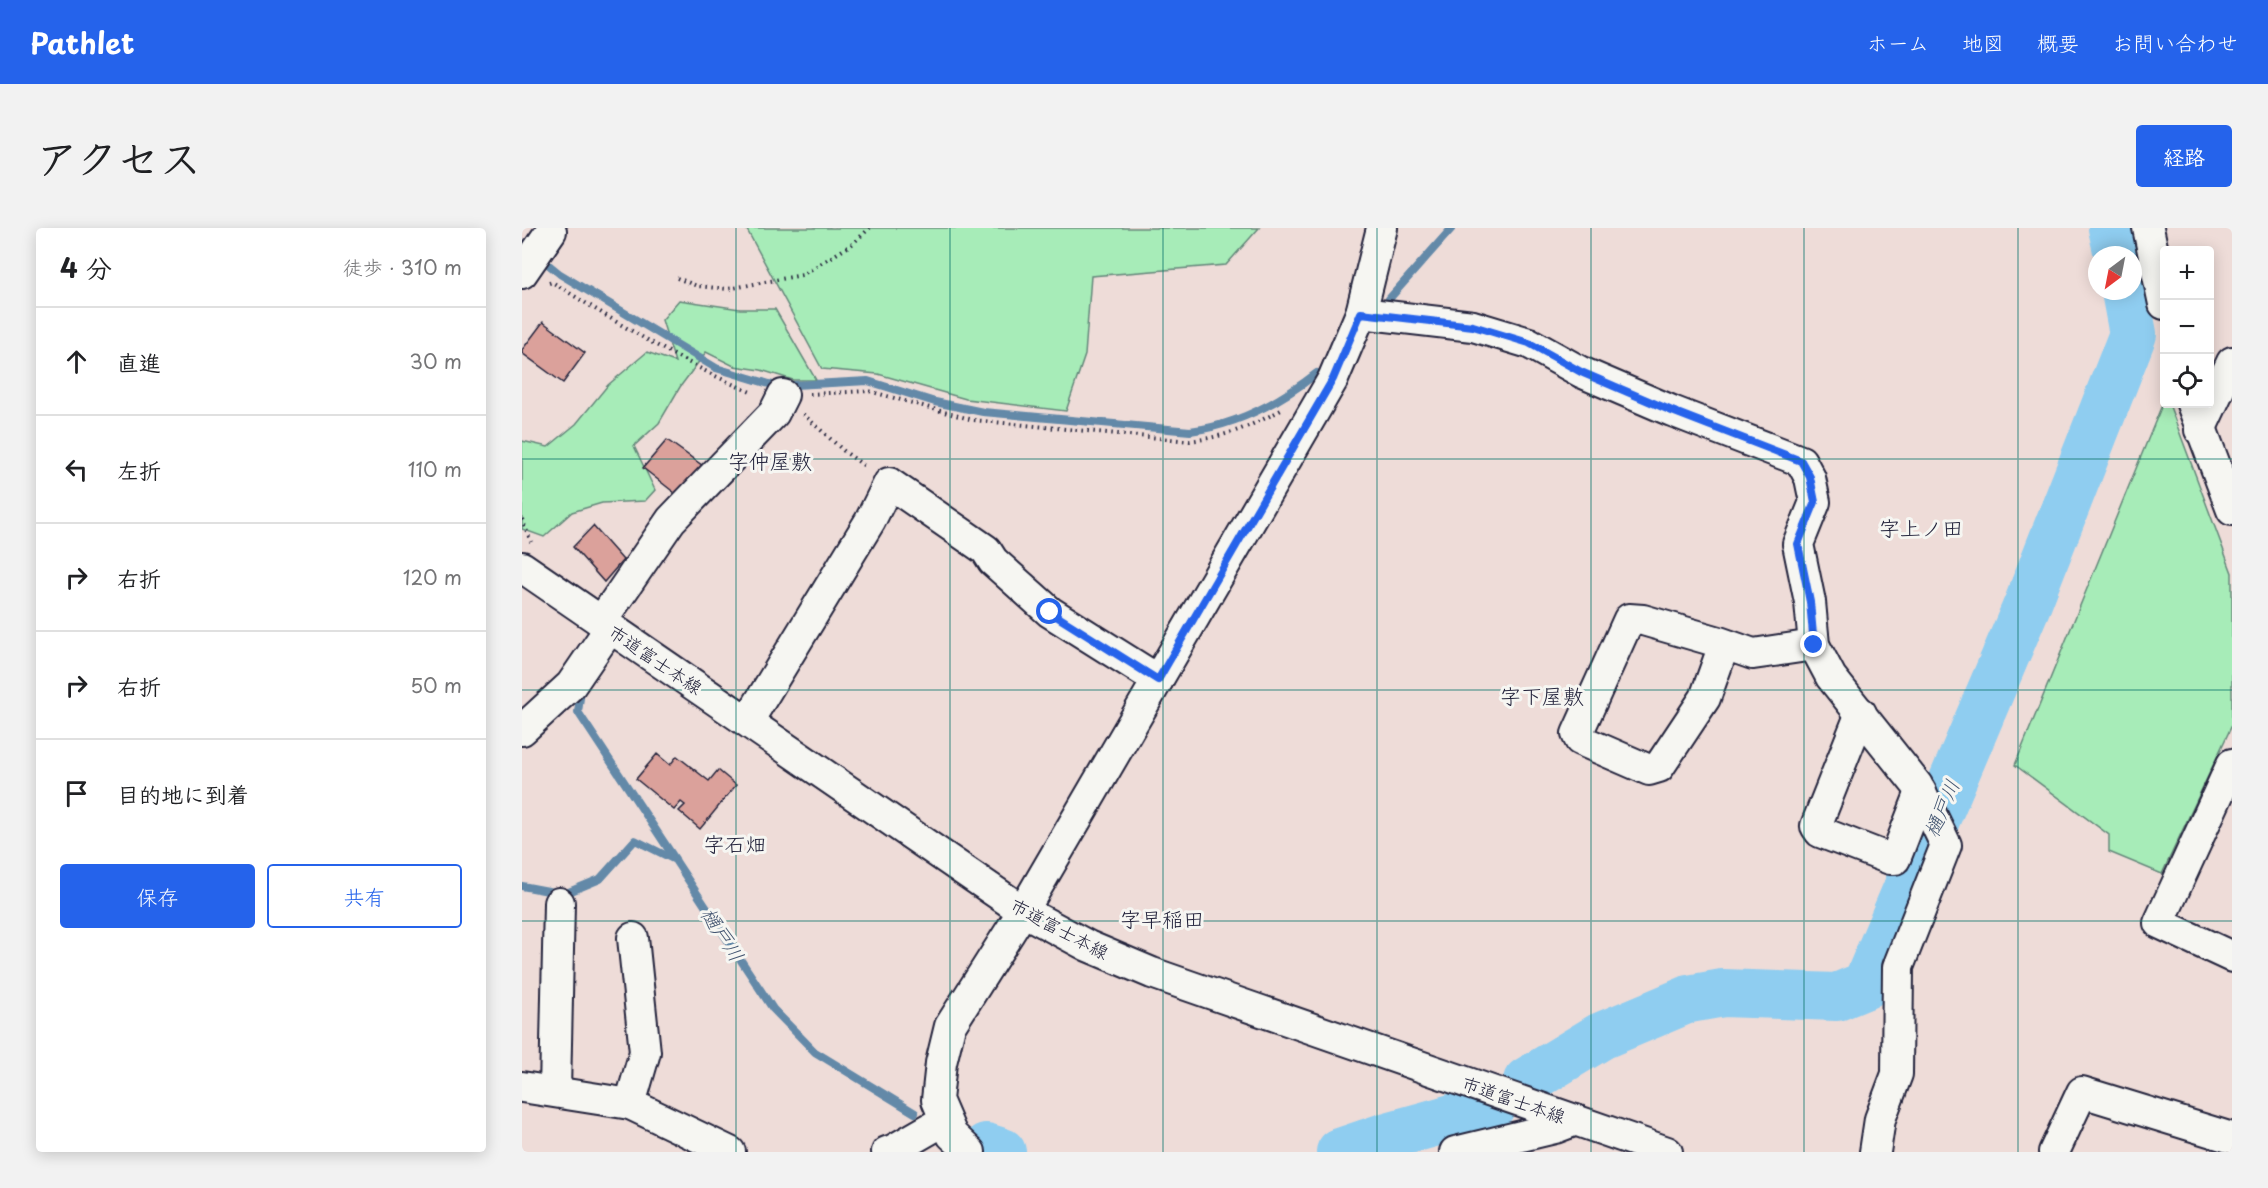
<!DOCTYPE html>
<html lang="ja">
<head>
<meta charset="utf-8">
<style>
	body { margin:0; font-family:"Playpen Sans","Klee One",sans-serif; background:#f2f2f2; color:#202124 }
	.controls { position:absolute; right:18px; top:18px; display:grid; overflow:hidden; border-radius:6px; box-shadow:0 3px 15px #0003 }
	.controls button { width:54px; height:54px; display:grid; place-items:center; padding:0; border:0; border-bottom:2px solid #e0e0e0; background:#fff; color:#202124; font:30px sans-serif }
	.compass { position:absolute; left:1566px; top:18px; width:54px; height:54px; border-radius:50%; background:#fff; box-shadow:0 3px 15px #0003; rotate:212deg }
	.stop { position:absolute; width:18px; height:18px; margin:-14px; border:4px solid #2563eb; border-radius:50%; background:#fff }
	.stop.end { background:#2563eb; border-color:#fff; box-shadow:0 2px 6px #0008 }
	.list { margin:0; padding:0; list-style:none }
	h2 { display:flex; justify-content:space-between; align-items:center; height:78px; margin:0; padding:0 24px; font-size:26px }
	h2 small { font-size:20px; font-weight:400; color:#757577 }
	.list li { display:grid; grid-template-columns:39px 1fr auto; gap:18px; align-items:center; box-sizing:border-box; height:108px; padding:0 24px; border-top:2px solid #e0e0e0 }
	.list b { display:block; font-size:22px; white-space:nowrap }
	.list em { font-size:20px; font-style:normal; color:#757577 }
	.actions { display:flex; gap:12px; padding:18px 24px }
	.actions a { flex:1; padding:14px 0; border:2px solid #2563eb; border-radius:6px; text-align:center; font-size:21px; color:#2563eb }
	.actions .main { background:#2563eb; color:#fff }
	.icon { flex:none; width:33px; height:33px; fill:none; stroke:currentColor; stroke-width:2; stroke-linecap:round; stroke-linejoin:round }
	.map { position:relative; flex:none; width:1710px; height:924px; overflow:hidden; border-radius:6px }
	header { display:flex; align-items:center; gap:36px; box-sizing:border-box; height:84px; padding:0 30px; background:#2563eb; color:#fff }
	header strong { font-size:28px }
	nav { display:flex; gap:33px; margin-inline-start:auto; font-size:21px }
	.intro { display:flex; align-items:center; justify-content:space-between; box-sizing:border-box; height:144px; padding:0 36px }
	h1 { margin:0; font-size:42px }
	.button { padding:15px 27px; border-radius:6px; background:#2563eb; color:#fff; font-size:21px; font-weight:700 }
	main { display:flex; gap:36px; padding:0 36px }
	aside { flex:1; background:#fff; border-radius:6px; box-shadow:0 3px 15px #0003 }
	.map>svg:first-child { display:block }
</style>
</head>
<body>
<header>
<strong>Pathlet</strong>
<nav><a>ホーム</a><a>地図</a><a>概要</a><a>お問い合わせ</a></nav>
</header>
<div class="intro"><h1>アクセス</h1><a class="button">経路</a></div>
<main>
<aside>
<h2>4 分<small>徒歩 · 310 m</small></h2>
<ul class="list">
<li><svg class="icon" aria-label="ahead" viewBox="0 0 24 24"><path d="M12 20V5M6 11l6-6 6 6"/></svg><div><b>直進</b></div><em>30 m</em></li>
<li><svg class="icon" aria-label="left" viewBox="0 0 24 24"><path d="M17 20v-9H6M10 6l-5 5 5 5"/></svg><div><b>左折</b></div><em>110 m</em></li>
<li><svg class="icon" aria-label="right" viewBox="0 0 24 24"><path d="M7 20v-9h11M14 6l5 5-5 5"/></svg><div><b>右折</b></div><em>120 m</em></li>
<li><svg class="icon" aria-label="right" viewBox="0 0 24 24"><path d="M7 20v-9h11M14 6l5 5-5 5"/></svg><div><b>右折</b></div><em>50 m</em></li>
<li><svg class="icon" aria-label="arrive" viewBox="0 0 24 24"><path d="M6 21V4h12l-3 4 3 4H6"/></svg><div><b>目的地に到着</b></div></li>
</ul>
<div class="actions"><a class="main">保存</a><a>共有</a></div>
</aside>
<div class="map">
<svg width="1710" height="924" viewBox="0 0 1710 924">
	<rect width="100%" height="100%" fill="#eedcd8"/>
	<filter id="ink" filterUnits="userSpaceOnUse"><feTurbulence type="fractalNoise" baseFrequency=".0167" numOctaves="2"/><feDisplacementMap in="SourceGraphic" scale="12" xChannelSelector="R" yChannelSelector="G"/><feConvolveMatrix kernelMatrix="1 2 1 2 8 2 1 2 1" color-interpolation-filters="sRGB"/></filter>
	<g filter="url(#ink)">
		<g fill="#a7ecb8" stroke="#64877a" stroke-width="1.5">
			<polygon points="224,0 737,0 704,37 569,48 563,127 544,183 444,171 356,146 300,141"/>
			<polygon points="157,72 218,81 253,81 294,152 271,152 239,142 212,138 184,124 158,159 137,195 112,218 133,262 123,273 80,275 50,284 22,309 0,301 0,213 26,219 54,196 86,157 125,124 153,134 140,92"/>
			<polygon points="1642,172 1642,176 1647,176 1710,345 1710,497 1640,646 1587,624 1587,607 1493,537"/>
		</g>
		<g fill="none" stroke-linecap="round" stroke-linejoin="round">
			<g stroke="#6389a8" stroke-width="8">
				<path d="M0 15 38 46 194 140 254 158 346 153 413 174 461 184 668 203C716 197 758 174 795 145"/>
				<polyline points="867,71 930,0"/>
				<polyline points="59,463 56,484 153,631"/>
				<polyline points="0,658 42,666 78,651 113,612 153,632 251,781 293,824 393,885"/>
			</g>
			<g stroke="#8fcdf0" stroke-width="48">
				<polyline points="1590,0 1596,27"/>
				<polyline points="1005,853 1079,808 1167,771 1201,765 1315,769 1344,757 1506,375 1611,106 1603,63"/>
				<polyline points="464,919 480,924"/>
				<polyline points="818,924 865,908 969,879"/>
			</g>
		</g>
		<g fill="#dba19b" stroke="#22223b" stroke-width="1.5">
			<polygon points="21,94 63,125 41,155 0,125 0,122"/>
			<polygon points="145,212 188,243 163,273 121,240"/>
			<polygon points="71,298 101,332 82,354 51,319"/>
			<polygon points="135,526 148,537 155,528 187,553 196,542 214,557 178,601 157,583 163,577 159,574 152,582 114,551"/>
		</g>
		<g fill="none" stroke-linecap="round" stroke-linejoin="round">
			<g stroke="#22223b" stroke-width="34">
				<g id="minor">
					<polyline points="1626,0 1642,76"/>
					<polyline points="0,45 29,3"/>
					<polyline points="839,85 951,98 1007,115 1059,144 1150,183 1279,233 1288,250 1293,274 1276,316 1288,374 1292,417 1309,449 1395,557 1424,617 1376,739 1375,846 1358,891 1353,924"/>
					<polyline points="1670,176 1710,282"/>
					<polyline points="1678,202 1710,134"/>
					<polyline points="0,339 501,683 566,718 630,745 1145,924"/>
					<polyline points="79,394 149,292 252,185 261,167"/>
					<polyline points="1202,417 1183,470 1137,539 1127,542 1058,512 1055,506 1107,391 1121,392 1197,414 1231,426 1292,417"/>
					<polyline points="1339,485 1294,598 1298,604 1368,631 1373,631 1399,564"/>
					<polyline points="226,493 348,293 367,255 464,322 471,333 528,384 636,452"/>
					<polyline points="0,502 49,457 88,400"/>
					<polyline points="1710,536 1637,695 1710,729"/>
					<polyline points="0,859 108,876 208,924"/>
					<polyline points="33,863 37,675"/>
					<polyline points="108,876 123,824 111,710"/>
					<polyline points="365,924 371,922 423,892"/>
					<polyline points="448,924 430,907 415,872 419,835 428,798 501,683 811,151 839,85 860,0"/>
					<polyline points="933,924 1033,900 1054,892"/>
					<polyline points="1532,924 1560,864 1710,910"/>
				</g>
			</g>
			<g stroke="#22223b" stroke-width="4" stroke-dasharray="1.5 4.5" stroke-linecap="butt">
				<polyline points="155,50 175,58 206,61 280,47 329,17 348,0"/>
				<path d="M27 55 30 54C95 95 160 135 231 165"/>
				<path d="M288 166 347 163 451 192 668 213C707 208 727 199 761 181"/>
				<polyline points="281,186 323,224 344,239"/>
				<polyline points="0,291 9,314"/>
			</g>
			<use href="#minor" stroke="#f6f6f2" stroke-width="30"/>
		</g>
	</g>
	<g fill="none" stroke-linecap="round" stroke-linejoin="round" filter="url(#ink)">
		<polyline stroke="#2563eb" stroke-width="8" points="528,384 636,452 811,151 839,85 951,98 1007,115 1059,144 1150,183 1279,233 1288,249 1293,274 1276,316 1288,374 1292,417"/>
	</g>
	<path fill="none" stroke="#0f766e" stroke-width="1.5" stroke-opacity="0.55" d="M214 0V924M428 0V924M641 0V924M855 0V924M1069 0V924M1282 0V924M1496 0V924M0 231H1710M0 462H1710M0 693H1710"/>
	<g text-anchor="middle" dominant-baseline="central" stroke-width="6" stroke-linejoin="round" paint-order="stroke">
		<g font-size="18" fill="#22223b" stroke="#f6f6f2">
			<text transform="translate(134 431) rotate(34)">市道富士本線</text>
			<text transform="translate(538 700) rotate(28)">市道富士本線</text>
			<text transform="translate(992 871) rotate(19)">市道富士本線</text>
		</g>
		<g font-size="20" font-style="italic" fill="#435571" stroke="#f6f6f2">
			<text transform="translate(1419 580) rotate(-67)">樋戸川</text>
			<text transform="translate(201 706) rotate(57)">樋戸川</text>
		</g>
		<g font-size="21" fill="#22223b" stroke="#f6f6f2">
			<text x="248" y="232">字仲屋敷</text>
			<text x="1399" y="299">字上ノ田</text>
			<text x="1020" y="467">字下屋敷</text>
			<text x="213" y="615">字石畑</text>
			<text x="640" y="690">字早稲田</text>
		</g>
	</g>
</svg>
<div class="controls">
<button>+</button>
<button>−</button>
<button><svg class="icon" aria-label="locate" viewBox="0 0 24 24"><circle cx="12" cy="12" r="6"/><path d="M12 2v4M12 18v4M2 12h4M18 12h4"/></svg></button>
</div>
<svg class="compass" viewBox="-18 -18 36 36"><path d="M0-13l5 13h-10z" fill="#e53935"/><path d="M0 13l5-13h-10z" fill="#757577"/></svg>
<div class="stop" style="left:528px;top:384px"></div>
<div class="stop end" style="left:1292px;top:417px"></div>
</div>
</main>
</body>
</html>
